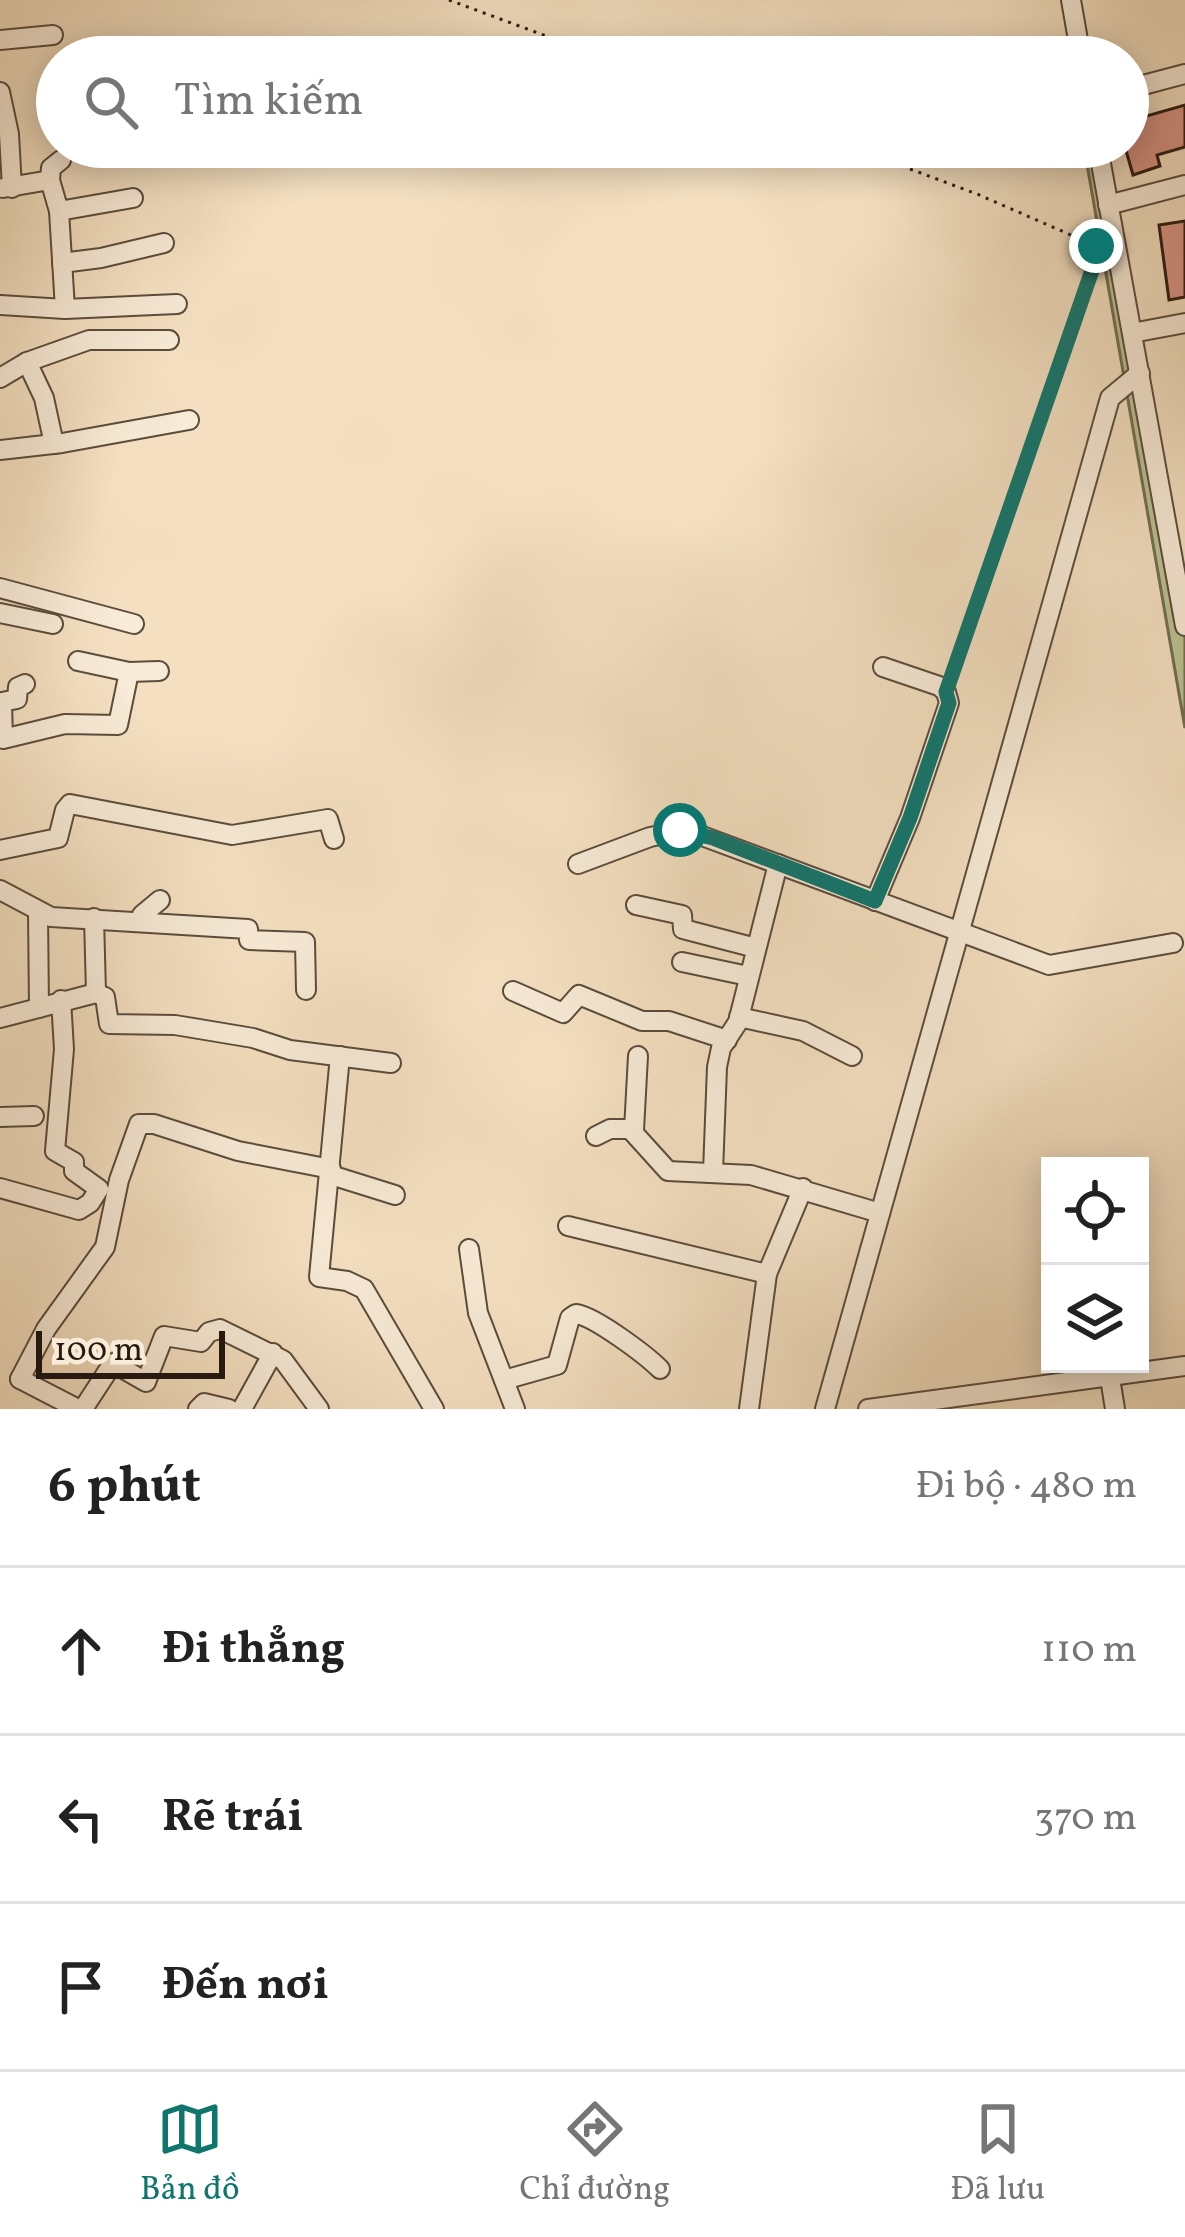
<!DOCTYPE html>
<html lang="vi">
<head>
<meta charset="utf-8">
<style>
	body { margin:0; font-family:Vollkorn,serif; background:#f2f2f2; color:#222 }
	.controls { position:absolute; right:36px; bottom:36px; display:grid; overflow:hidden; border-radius:0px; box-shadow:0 6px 30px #0003 }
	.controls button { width:108px; height:108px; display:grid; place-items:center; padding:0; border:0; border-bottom:3px solid #e0e0e0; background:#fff; color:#222; font:60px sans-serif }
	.scale { position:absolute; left:36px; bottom:30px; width:189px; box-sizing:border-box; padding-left:12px; border:6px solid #281a11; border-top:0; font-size:33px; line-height:42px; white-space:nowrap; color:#281a11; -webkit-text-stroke:9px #f8ebd7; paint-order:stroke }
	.stop { position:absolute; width:36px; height:36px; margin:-27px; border:9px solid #0f766e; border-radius:50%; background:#fff }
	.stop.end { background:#0f766e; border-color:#fff; box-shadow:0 3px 12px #0008 }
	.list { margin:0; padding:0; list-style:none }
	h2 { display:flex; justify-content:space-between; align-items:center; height:156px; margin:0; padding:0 48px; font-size:51px }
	h2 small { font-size:39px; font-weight:400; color:#767676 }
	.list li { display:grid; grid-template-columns:78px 1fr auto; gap:36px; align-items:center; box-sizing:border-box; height:168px; padding:0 48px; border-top:3px solid #e0e0e0 }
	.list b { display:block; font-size:45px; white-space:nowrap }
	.list em { font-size:39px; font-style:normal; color:#767676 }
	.icon { flex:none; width:66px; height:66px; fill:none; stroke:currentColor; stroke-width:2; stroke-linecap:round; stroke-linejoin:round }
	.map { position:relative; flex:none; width:1185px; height:1409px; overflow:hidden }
	.search { position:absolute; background:#fff; box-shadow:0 6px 30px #0003; left:36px; right:36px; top:36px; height:132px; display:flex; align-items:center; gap:30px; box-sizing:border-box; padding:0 42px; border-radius:66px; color:#767676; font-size:45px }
	.sheet { height:660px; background:#fff }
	nav { display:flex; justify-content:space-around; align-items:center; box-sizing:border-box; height:168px; border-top:3px solid #e0e0e0; background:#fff; font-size:33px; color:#767676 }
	nav a { display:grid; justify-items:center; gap:6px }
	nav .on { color:#0f766e }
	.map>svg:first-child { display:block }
</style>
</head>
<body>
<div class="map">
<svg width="1185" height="1409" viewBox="0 0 1185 1409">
	<rect width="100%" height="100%" fill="#f4e0c1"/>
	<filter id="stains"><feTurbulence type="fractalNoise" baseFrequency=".00167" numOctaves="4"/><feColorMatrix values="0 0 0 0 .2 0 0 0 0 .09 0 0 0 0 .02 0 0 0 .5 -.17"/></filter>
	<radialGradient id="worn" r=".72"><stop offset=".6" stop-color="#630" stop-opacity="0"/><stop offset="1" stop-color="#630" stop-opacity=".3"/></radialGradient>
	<polygon fill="#bbc293" stroke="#726e52" stroke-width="3" points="1084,147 1098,147 1185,631 1185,728"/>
	<g fill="#d79283" stroke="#281a11" stroke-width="3">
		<polygon points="1185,105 1185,147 1157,155 1160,166 1133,175 1125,147 1128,112 1144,107 1147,116"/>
		<polygon points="1185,221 1185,297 1169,300 1159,225"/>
	</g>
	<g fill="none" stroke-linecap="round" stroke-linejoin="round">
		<g stroke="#5b4c3d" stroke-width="22">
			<g id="minor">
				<polyline points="1071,0 1081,57"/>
				<polyline points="0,40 53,35"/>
				<polyline points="1128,89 1185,74"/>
				<polyline points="0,92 9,134 12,188"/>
				<polyline points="1098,147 1185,626"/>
				<polyline points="50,180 59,211 133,198"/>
				<polyline points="3,188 50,180 51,168 61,160"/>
				<polyline points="1108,205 1185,185"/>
				<polyline points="59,211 65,309"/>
				<polyline points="62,263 101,258 164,243"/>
				<polyline points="0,305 65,309 177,304"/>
				<polyline points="1132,333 1185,323"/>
				<polyline points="27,362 44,398 54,444"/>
				<polyline points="0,378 27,362 89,340 169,340"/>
				<polyline points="0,450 62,443 189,420"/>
				<polyline points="0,588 134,624"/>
				<polyline points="0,613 53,624"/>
				<polyline points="129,672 159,671"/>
				<polyline points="25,684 18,687 17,699 2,702 3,739 65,724 118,725 129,672 78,661"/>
				<polyline points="0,850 58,838 65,810 70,804 232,835 328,819 334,839"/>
				<polyline points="578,864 650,837 686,830 1049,965 1173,943"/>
				<polyline points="0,890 51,917 248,929 249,940 305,942 306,990"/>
				<polyline points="875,901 910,818 949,703 946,692 939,686 883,667"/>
				<polyline points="636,905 682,915 683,929 756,948"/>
				<polyline points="38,913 39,1008"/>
				<polyline points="94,918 96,993"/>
				<polyline points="141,922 142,915 160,900"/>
				<polyline points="682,962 748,976"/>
				<polyline points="513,991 563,1013 579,995 642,1021 669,1021 727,1040"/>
				<polyline points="739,1017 803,1031 852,1056"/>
				<polyline points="0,1018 96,993 105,997 109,1024 175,1025 253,1038 290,1050 391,1063"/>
				<polyline points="340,1056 319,1277 347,1281 364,1289 434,1409"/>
				<polyline points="0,1117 34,1116"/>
				<polyline points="634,1130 638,1056"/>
				<polyline points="596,1136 610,1129 630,1129 668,1171 751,1175 880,1213"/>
				<polyline points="713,1172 717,1067 721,1048 738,1022 778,864"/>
				<polyline points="331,1175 395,1195"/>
				<polyline points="0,1188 79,1210 90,1203 99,1189 74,1171 74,1162 55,1151 64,1049 61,1000"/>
				<polyline points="568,1226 767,1274"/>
				<polyline points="469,1249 478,1313 515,1409"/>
				<polyline points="1110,1378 1115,1409"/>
				<polyline points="20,1379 46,1329 105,1247 119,1180 139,1124 154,1124 238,1151 331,1169"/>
				<polyline points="20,1379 78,1409"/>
				<path d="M504 1380 557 1365 570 1318 576 1314C594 1316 646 1355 660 1369"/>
				<polyline points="83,1409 113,1363 146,1382 164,1336 201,1342 209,1332 220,1329 283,1360 319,1409"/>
				<polyline points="198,1409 204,1403 229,1409"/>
				<polyline points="242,1409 273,1353"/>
				<polyline points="749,1409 767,1274 803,1188"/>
				<polyline points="825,1409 1110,398 1140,373"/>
				<polyline points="868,1409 1185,1366"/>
			</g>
		</g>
		<g stroke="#281a11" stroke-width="3" stroke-dasharray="3 6" stroke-linecap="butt">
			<polyline points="449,0 603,57"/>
			<polyline points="851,147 977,194 1096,246 1097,257 952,675"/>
		</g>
		<use href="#minor" stroke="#f8ebd7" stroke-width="18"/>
	</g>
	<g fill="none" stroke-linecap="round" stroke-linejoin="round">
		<polyline stroke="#0f766e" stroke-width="15" points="680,830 713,838 875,901 910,818 949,703 946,692 1097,256 1096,246"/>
	</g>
	<rect width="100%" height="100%" filter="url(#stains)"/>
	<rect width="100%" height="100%" fill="url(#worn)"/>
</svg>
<div class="controls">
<button><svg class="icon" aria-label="locate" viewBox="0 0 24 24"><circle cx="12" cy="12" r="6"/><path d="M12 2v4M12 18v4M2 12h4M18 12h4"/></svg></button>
<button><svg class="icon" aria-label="layers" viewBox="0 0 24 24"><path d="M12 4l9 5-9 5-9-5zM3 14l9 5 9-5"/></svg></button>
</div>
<div class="scale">100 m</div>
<div class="stop" style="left:680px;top:830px"></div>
<div class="stop end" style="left:1096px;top:246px"></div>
<div class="search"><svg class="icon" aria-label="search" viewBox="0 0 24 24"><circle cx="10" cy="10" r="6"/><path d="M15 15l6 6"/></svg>Tìm kiếm</div>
</div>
<section class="sheet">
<h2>6 phút<small>Đi bộ · 480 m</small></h2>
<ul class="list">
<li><svg class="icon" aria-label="ahead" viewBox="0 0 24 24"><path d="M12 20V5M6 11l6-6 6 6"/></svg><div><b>Đi thẳng</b></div><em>110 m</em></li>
<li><svg class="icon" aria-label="left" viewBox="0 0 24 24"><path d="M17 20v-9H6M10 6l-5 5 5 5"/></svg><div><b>Rẽ trái</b></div><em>370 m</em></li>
<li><svg class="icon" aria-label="arrive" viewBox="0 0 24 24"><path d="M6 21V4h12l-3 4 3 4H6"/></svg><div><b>Đến nơi</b></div></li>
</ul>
</section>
<nav>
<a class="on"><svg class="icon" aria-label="map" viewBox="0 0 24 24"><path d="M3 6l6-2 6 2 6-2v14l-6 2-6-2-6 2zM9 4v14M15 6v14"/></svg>Bản đồ</a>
<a><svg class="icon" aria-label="directions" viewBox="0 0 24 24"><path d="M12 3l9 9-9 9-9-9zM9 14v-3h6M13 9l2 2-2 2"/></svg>Chỉ đường</a>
<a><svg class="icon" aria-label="saved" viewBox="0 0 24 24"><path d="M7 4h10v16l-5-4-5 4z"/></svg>Đã lưu</a>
</nav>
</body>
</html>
